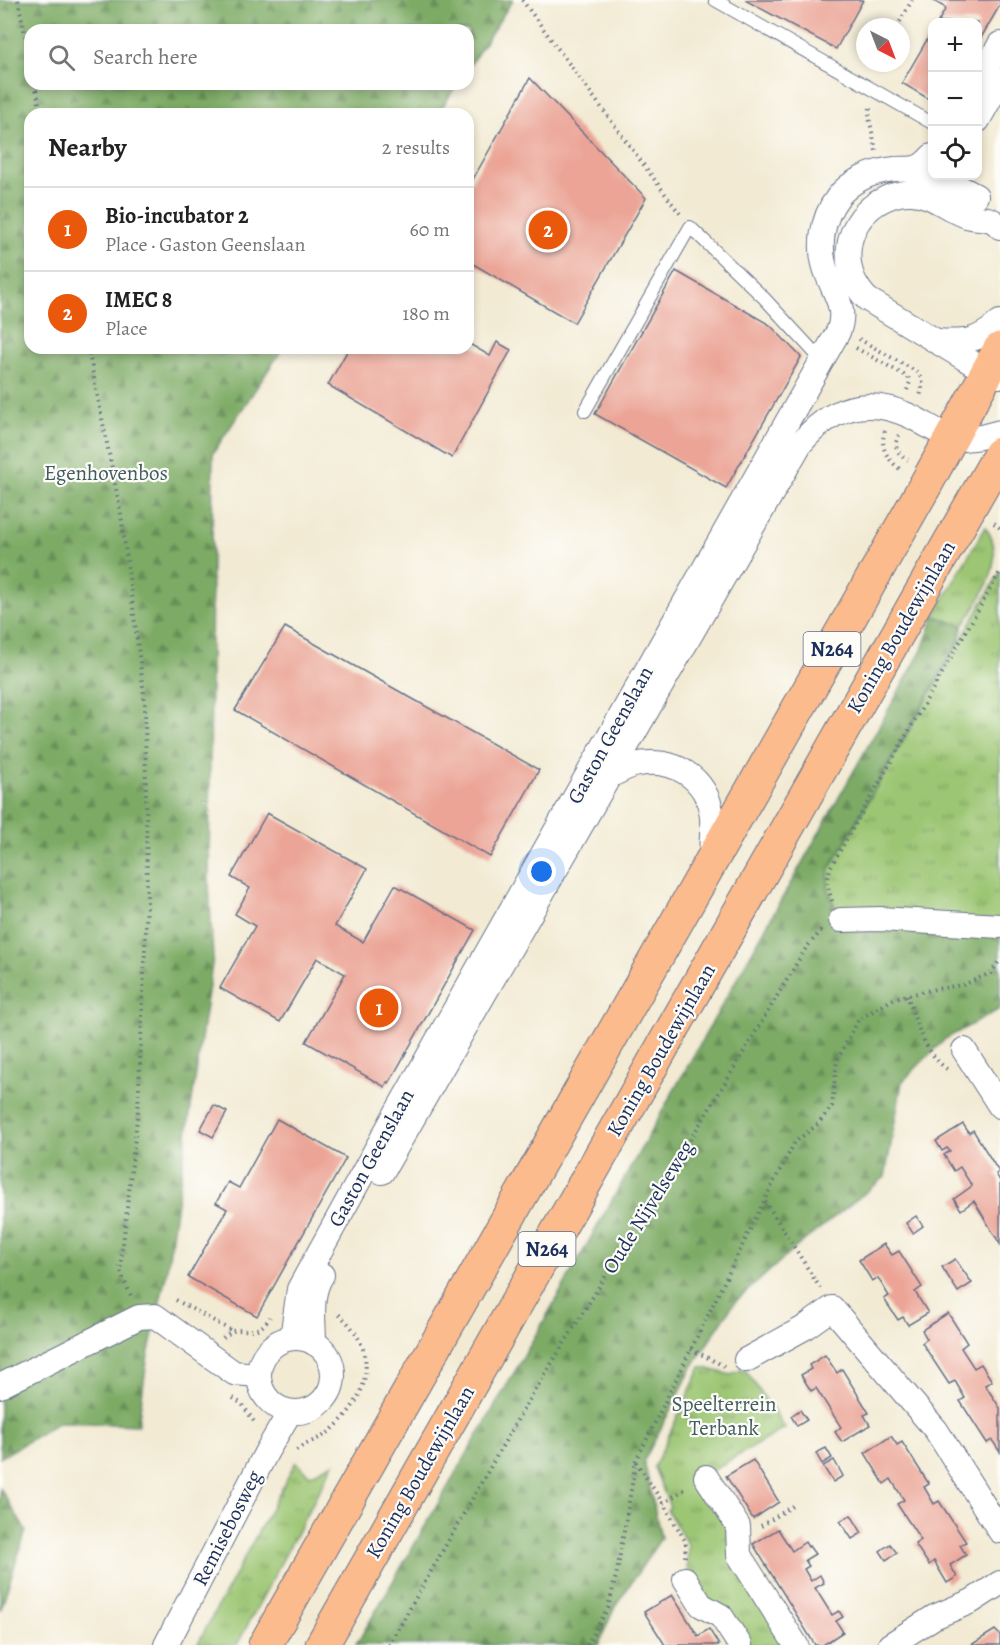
<!DOCTYPE html>
<html lang="en">
<head>
<meta charset="utf-8">
<style>
	body { margin:0; font-family:Alegreya,serif; background:#f6f6f6; color:#222 }
	.controls { position:absolute; right:18px; top:18px; display:grid; overflow:hidden; border-radius:12px; box-shadow:0 3px 9px #0003 }
	.controls button { width:54px; height:54px; display:grid; place-items:center; padding:0; border:0; border-bottom:2px solid #e0e0e0; background:#fff; color:#222; font:30px sans-serif }
	.compass { position:absolute; left:856px; top:18px; width:54px; height:54px; border-radius:50%; background:#fff; box-shadow:0 3px 9px #0003; rotate:138deg }
	.you { position:absolute; left:542px; top:872px; width:21px; height:21px; margin:-15px; border:4px solid #fff; border-radius:50%; background:#1a73e8; box-shadow:0 0 0 9px #1a73e833 }
	.badge { display:grid; place-items:center; width:39px; height:39px; border-radius:50%; background:#ea580c; color:#fff; font-size:20px; font-weight:700 }
	.pin { position:absolute; translate:-50% -50%; border:3px solid #fff; box-shadow:0 2px 6px #0006 }
	.list { margin:0; padding:0; list-style:none }
	h2 { display:flex; justify-content:space-between; align-items:center; height:78px; margin:0; padding:0 24px; font-size:26px }
	h2 small { font-size:20px; font-weight:400; color:#767676 }
	.list li { display:grid; grid-template-columns:39px 1fr auto; gap:18px; align-items:center; box-sizing:border-box; height:84px; padding:0 24px; border-top:2px solid #e0e0e0 }
	.list b { display:block; font-size:22px; white-space:nowrap }
	.list p { margin:0; font-size:20px; white-space:nowrap; color:#767676 }
	.list em { font-size:20px; font-style:normal; color:#767676 }
	.icon { flex:none; width:33px; height:33px; fill:none; stroke:currentColor; stroke-width:2; stroke-linecap:round; stroke-linejoin:round }
	.map { position:relative; flex:none; width:1000px; height:1645px; overflow:hidden }
	.search { position:absolute; background:#fff; box-shadow:0 3px 9px #0003; left:24px; top:24px; width:450px; height:66px; display:flex; align-items:center; gap:15px; box-sizing:border-box; padding:0 21px; border-radius:18px; color:#767676; font-size:22px }
	.panel { position:absolute; background:#fff; box-shadow:0 3px 9px #0003; left:24px; top:108px; width:450px; height:246px; border-radius:18px }
	.map>svg:first-child { display:block }
</style>
</head>
<body>
<div class="map">
<svg width="1000" height="1645" viewBox="0 0 1000 1645">
	<defs>
		<pattern id="grass-tufts" width="24" height="20" patternUnits="userSpaceOnUse" patternTransform="scale(1.5)"><rect width="24" height="20" fill="#9cc673"/><path d="M3 7l-1-3M5 7V3M7 7l1-3M15 17l-1-3M17 17v-4M19 17l1-3" fill="none" stroke="#7ea162"/></pattern>
		<pattern id="forest-firs" width="22" height="20" patternUnits="userSpaceOnUse" patternTransform="scale(1.5)"><rect width="22" height="20" fill="#7dab65"/><path d="M5 1l3.5 6h-7zM16 11l3.5 6h-7z" fill="#668c56"/></pattern>
	</defs>
	<rect width="100%" height="100%" fill="#fdfcf7"/>
	<filter id="ink" filterUnits="userSpaceOnUse"><feTurbulence type="fractalNoise" baseFrequency=".0167" numOctaves="2"/><feDisplacementMap in="SourceGraphic" scale="12" xChannelSelector="R" yChannelSelector="G"/><feConvolveMatrix kernelMatrix="1 2 1 2 8 2 1 2 1" color-interpolation-filters="sRGB"/></filter>
	<filter id="wash" filterUnits="userSpaceOnUse"><feTurbulence type="fractalNoise" baseFrequency=".008" numOctaves="4" result="noise"/><feDisplacementMap in="SourceGraphic" scale="24" xChannelSelector="R" yChannelSelector="G"/><feGaussianBlur stdDeviation="1.35" result="paint"/><feColorMatrix in="noise" values="0 0 0 0 0 0 0 0 0 0 0 0 0 0 0 0 0 1.4 0 .05"/><feComposite in="paint" operator="in"/></filter>
	<g filter="url(#wash)">
		<rect width="100%" height="100%" fill="#f2ead3"/>
		<g fill="url(#grass-tufts)" stroke="#5c7a68" stroke-width="1.5">
			<path d="M985 527C1000 545 995 571 983 593 977 604 971 615 963 626L934 616Z"/>
			<path d="M1000 572V926L841 920C833 902 823 887 830 868Z"/>
			<polygon points="701,1367 731,1375 744,1368 785,1428 703,1476 791,1645 741,1645 687,1579 688,1545 667,1510 670,1507 654,1467"/>
			<polygon points="296,1462 310,1475 334,1463 237,1645 197,1645"/>
		</g>
		<g fill="url(#forest-firs)" stroke="#4c6d62" stroke-width="1.5">
			<polygon points="0,0 513,0 468,68 468,30 30,30 30,84 457,84 438,114 30,114 30,348 283,348 213,453 209,885 213,958 167,1270 147,1360 138,1425 59,1422 0,1458"/>
			<path d="M934 616 963 626 959 640 830 868C823 887 833 902 841 920L1000 926V1009L945 1039 902 1082 885 1177 795 1248 734 1303 694 1364 644 1461 661 1538 615 1607 598 1645H356L536 1335 922 650Z"/>
			<polygon points="0,1488 26,1531 0,1611"/>
		</g>
		<g id="blocks">
			<g fill="#eba496">
				<polygon points="745,0 863,0 836,49"/>
				<polygon points="932,0 1000,0 1000,5 978,43 978,22 938,22 946,8"/>
				<polygon points="932,31 932,101 902,83"/>
				<polygon points="530,78 646,198 574,323 468,261 468,188"/>
				<polygon points="676,271 770,325 801,357 726,488 595,414"/>
				<polygon points="497,342 511,350 452,458 328,385 349,348 468,348 468,343 490,356"/>
				<polygon points="285,627 539,770 490,857 235,710"/>
				<polygon points="267,813 367,869 335,926 363,942 395,885 475,930 389,1083 387,1082 385,1087 306,1042 345,974 317,958 280,1022 220,988 255,926 235,914 250,888 231,877"/>
				<polygon points="214,1105 227,1112 213,1137 200,1130"/>
				<polygon points="277,1119 346,1158 257,1316 188,1277 227,1209 216,1203 228,1182 239,1188"/>
				<polygon points="963,1124 969,1133 973,1130 999,1172 996,1174 1000,1181 1000,1244 974,1201 961,1210 954,1199 972,1186 960,1167 954,1171 944,1155 950,1151 947,1148 942,1151 936,1141"/>
				<polygon points="916,1216 923,1226 913,1233 906,1223"/>
				<polygon points="884,1244 892,1255 899,1251 922,1287 915,1292 928,1313 908,1325 903,1317 898,1320 884,1299 889,1296 883,1286 878,1278 872,1281 859,1260"/>
				<polygon points="955,1259 972,1283 958,1292 942,1267"/>
				<polygon points="948,1313 967,1343 961,1348 974,1368 981,1364 992,1381 985,1385 1000,1408 1000,1452 992,1440 987,1443 960,1401 965,1398 955,1381 949,1384 922,1343 927,1339 922,1330"/>
				<polygon points="825,1355 837,1373 842,1369 869,1413 864,1415 870,1425 842,1442 835,1432 841,1427 816,1388 811,1391 801,1375 811,1369 809,1365"/>
				<polygon points="800,1410 807,1420 797,1426 791,1416"/>
				<polygon points="891,1436 897,1445 902,1442 929,1484 924,1487 934,1504 939,1501 966,1542 960,1545 966,1555 950,1565 957,1577 947,1583 934,1561 929,1565 915,1544 921,1540 897,1504 904,1500 891,1479 884,1484 865,1453"/>
				<polygon points="826,1448 832,1458 822,1464 816,1453"/>
				<polygon points="753,1460 779,1502 753,1519 726,1476"/>
				<polygon points="834,1460 843,1476 833,1482 823,1466"/>
				<polygon points="851,1515 862,1533 852,1539 840,1521"/>
				<polygon points="778,1529 792,1551 805,1542 808,1547 809,1546 815,1554 805,1560 809,1566 804,1569 811,1581 820,1575 824,1583 815,1588 832,1615 839,1611 843,1617 836,1621 843,1632 823,1645 815,1645 753,1544"/>
				<polygon points="890,1544 897,1553 886,1560 880,1551"/>
				<polygon points="672,1595 698,1636 709,1629 719,1645 665,1645 644,1612"/>
				<polygon points="995,1630 1000,1635 1000,1645 971,1645"/>
			</g>
		</g>
	</g>
	<g filter="url(#ink)">
		<use href="#blocks" fill-opacity="0" stroke="#667087" stroke-width="1.5"/>
		<g fill="none" stroke-linecap="round" stroke-linejoin="round">
			<g stroke="#667087" stroke-width="14">
				<g id="lane">
					<polyline points="715,0 932,123"/>
					<polyline points="585,411 690,227 764,298 814,352"/>
				</g>
			</g>
			<g stroke="#667087" stroke-width="26">
				<g id="street">
					<polyline points="978,84 1000,44"/>
					<polyline points="978,120 1000,81"/>
					<polyline points="909,169 946,180 976,196"/>
					<path d="M1000 227C990 215 980 220 967 216 948 210 933 194 912 193 899 192 887 197 877 203 843 226 839 270 867 299L987 372 1000 376"/>
					<path d="M936 341C965 343 978 342 1000 322"/>
					<path d="M609 776C617 773 626 767 634 765 672 756 708 777 712 817 713 831 711 846 711 859"/>
					<polyline points="841,920 880,919 1000,926"/>
					<polyline points="964,1050 1000,1106"/>
					<path d="M382 1172 800 444C830 408 865 395 910 416 923 422 936 432 950 437 966 442 985 436 1000 432"/>
					<circle cx="296" cy="1375" r="37"/>
					<path d="M292 1338 299 1289 394 1117 838 332C847 310 836 296 828 276 817 250 821 219 838 197 851 180 874 171 895 169 902 168 911 170 918 167 924 165 928 160 932 156"/>
					<path d="M314 1343C314 1320 309 1295 322 1275"/>
					<polyline points="746,1360 804,1328 832,1308 936,1430 1000,1531"/>
					<polyline points="0,1386 139,1317 155,1316 234,1373 259,1375"/>
					<polyline points="706,1477 738,1526 739,1555 796,1645"/>
					<polyline points="685,1579 701,1605 721,1616 740,1645"/>
					<polyline points="166,1645 267,1451 290,1412"/>
					<polyline points="890,1645 934,1617 972,1601 1000,1583"/>
				</g>
			</g>
			<g stroke="#667087" stroke-width="35">
				<g id="highway">
					<polyline points="265,1645 926,484 1000,349"/>
					<polyline points="322,1645 1000,454"/>
				</g>
			</g>
			<g stroke="#667087" stroke-width="4" stroke-dasharray="1.5 4.5" stroke-linecap="butt">
				<polyline points="18,0 30,58"/>
				<polyline points="522,0 680,214"/>
				<polyline points="897,27 912,0"/>
				<polyline points="35,84 41,114"/>
				<polyline points="870,108 869,117 876,151"/>
				<polyline points="859,339 919,373 923,383 920,397"/>
				<polyline points="88,348 121,514 145,702 147,903 138,1110 120,1271 131,1296"/>
				<polyline points="856,348 908,377 910,382 907,390"/>
				<path d="M885 431C879 448 888 460 901 470"/>
				<path d="M899 435C893 446 897 454 908 460"/>
				<polyline points="994,523 1000,528"/>
				<polyline points="832,901 827,884 830,868 1000,572"/>
				<path d="M907 995C915 1020 925 1054 947 1069"/>
				<polyline points="765,1201 820,1288"/>
				<polyline points="176,1300 232,1331"/>
				<path d="M223 1338C225 1336 228 1334 231 1332 243 1326 258 1338 270 1317"/>
				<polyline points="691,1349 724,1366"/>
				<polyline points="233,1398 242,1404 255,1423"/>
				<path d="M296 1450C306 1443 320 1439 329 1432 370 1398 382 1350 337 1313"/>
				<polyline points="636,1462 663,1503"/>
				<polyline points="761,1526 793,1506"/>
				<polyline points="685,1557 686,1542 663,1503 687,1488"/>
				<polyline points="389,1645 524,1408 716,1098 806,948 822,930"/>
				<polyline points="587,1645 608,1608 617,1572 636,1461 771,1187 795,1142 818,1124 832,1106 837,1060 859,1019 895,998 935,989 963,985 991,973 1000,960"/>
			</g>
			<use href="#lane" stroke="#fff" stroke-width="12"/>
			<use href="#street" stroke="#fff" stroke-width="24"/>
			<use href="#highway" stroke="#fbbb8d" stroke-width="33"/>
		</g>
	</g>
	<g text-anchor="middle" dominant-baseline="central" stroke-width="4.5" stroke-linejoin="round" paint-order="stroke">
		<g fill="#fdfcf7" stroke="#5f6c8c" stroke-width="1.5">
			<rect x="803.5" y="632" width="57" height="34" rx="4.5"/>
			<rect x="518.5" y="1232" width="57" height="34" rx="4.5"/>
		</g>
		<g font-size="20" font-weight="bold" fill="#1b2f5e">
			<text x="832" y="649">N264</text>
			<text x="547" y="1249">N264</text>
		</g>
		<g font-size="21" fill="#425c64" stroke="#fdfcf7">
			<text x="106" y="473">Egenhovenbos</text>
			<text x="724" y="1404">Speelterrein<tspan x="724" dy="24">Terbank</tspan></text>
		</g>
		<g font-size="21" fill="#1b2f5e" stroke="#fdfcf7">
			<text transform="translate(901 627) rotate(-60)">Koning Boudewijnlaan</text>
			<text transform="translate(610 735) rotate(-61)">Gaston Geenslaan</text>
			<text transform="translate(661 1050) rotate(-60)">Koning Boudewijnlaan</text>
			<text transform="translate(371 1158) rotate(-61)">Gaston Geenslaan</text>
			<text transform="translate(648 1207) rotate(-58)">Oude Nijvelseweg</text>
			<text transform="translate(420 1472) rotate(-60)">Koning Boudewijnlaan</text>
			<text transform="translate(227 1528) rotate(-63)">Remisebosweg</text>
		</g>
	</g>
</svg>
<div class="controls">
<button>+</button>
<button>−</button>
<button><svg class="icon" aria-label="locate" viewBox="0 0 24 24"><circle cx="12" cy="12" r="6"/><path d="M12 2v4M12 18v4M2 12h4M18 12h4"/></svg></button>
</div>
<svg class="compass" viewBox="-18 -18 36 36"><path d="M0-13l5 13h-10z" fill="#e53935"/><path d="M0 13l5-13h-10z" fill="#767676"/></svg>
<div class="you"></div>
<div class="pin badge" style="left:379px;top:1008px">1</div>
<div class="pin badge" style="left:548px;top:230px">2</div>
<div class="search"><svg class="icon" aria-label="search" viewBox="0 0 24 24"><circle cx="10" cy="10" r="6"/><path d="M15 15l6 6"/></svg>Search here</div>
<section class="panel">
<h2>Nearby<small>2 results</small></h2>
<ul class="list">
<li><span class="badge">1</span><div><b>Bio-incubator 2</b><p>Place · Gaston Geenslaan</p></div><em>60 m</em></li>
<li><span class="badge">2</span><div><b>IMEC 8</b><p>Place</p></div><em>180 m</em></li>
</ul>
</section>
</div>
</body>
</html>
